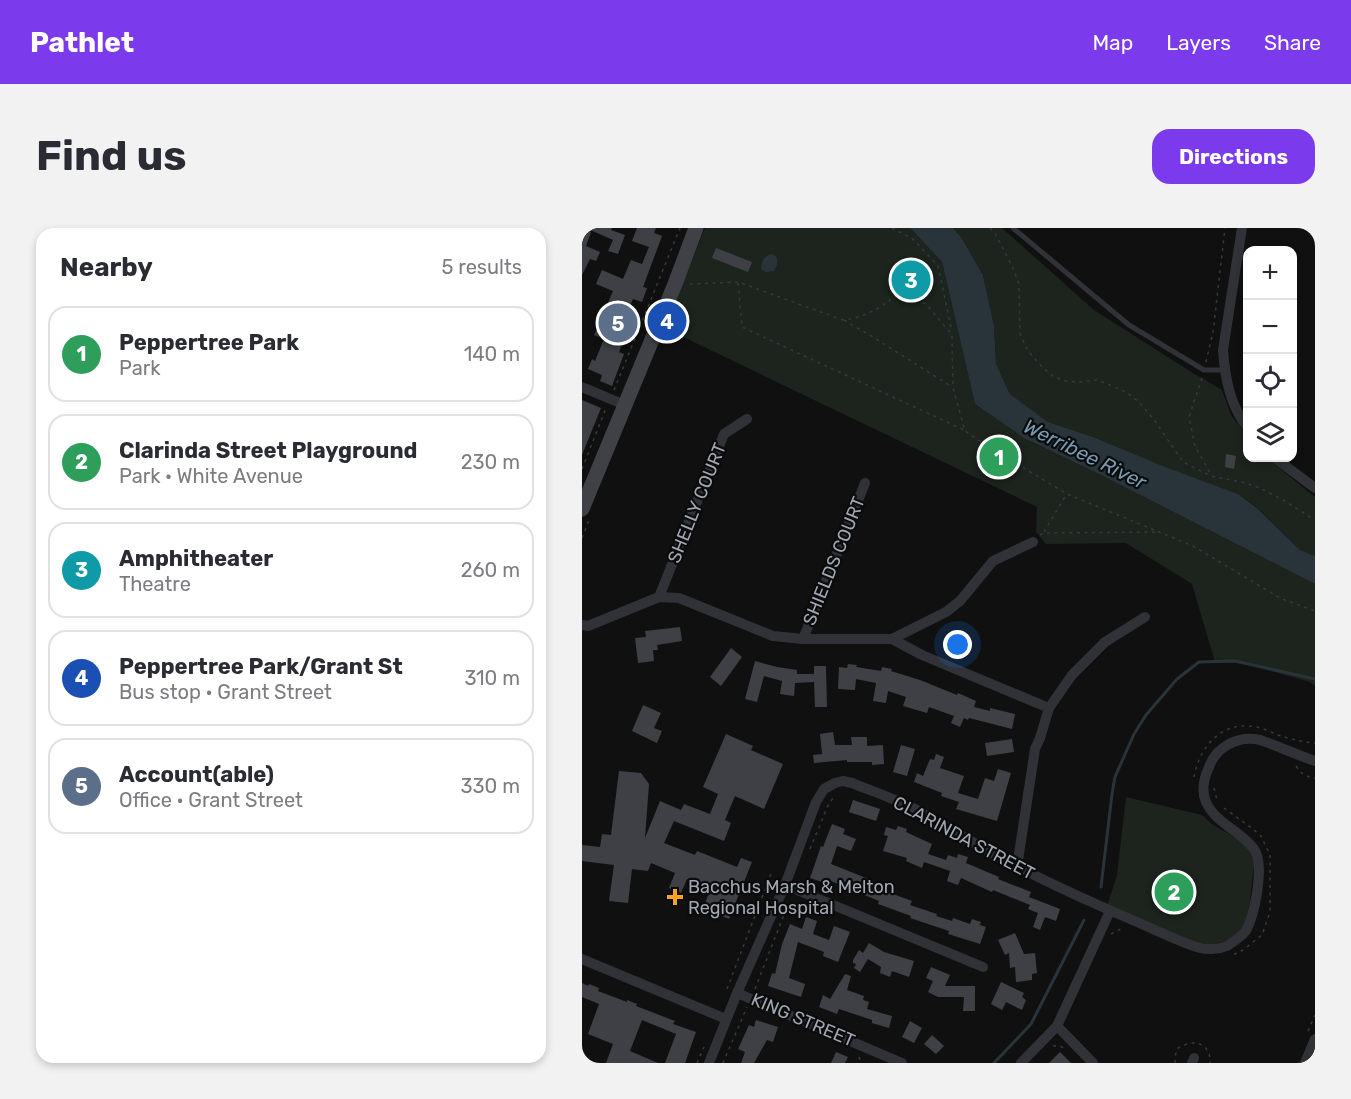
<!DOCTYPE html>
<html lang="en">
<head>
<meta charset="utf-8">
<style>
	body { margin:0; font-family:Rubik,sans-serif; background:#f2f2f3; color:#2b2b33 }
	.controls { position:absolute; right:18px; top:18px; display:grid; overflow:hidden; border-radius:12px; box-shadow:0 3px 9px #0003 }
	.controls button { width:54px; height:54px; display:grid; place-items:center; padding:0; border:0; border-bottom:2px solid #e1e1e2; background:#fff; color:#2b2b33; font:30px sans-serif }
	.you { position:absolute; left:376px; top:417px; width:21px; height:21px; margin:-15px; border:4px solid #fff; border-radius:50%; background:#1a73e8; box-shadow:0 0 0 9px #1a73e833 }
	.badge { display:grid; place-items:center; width:39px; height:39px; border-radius:50%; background:#7c3aed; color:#fff; font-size:20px; font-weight:700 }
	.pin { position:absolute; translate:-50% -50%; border:3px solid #fff; box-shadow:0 2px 6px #0006 }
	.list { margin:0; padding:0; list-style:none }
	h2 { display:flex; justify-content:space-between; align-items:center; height:78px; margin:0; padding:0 24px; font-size:26px }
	h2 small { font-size:20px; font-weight:400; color:#7c7c81 }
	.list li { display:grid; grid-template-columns:39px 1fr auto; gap:18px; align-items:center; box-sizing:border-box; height:96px; margin:0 12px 12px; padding:0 12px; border:2px solid #e1e1e2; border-radius:18px }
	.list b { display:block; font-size:22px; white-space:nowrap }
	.list p { margin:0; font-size:20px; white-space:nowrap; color:#7c7c81 }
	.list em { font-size:20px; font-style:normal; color:#7c7c81 }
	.icon { flex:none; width:33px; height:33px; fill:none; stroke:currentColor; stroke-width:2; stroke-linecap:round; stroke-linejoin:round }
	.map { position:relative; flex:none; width:733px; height:835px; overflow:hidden; border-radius:18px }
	header { display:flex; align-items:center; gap:36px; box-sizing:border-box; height:84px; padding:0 30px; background:#7c3aed; color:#fff }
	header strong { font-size:28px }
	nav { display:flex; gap:33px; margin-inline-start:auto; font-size:21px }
	.intro { display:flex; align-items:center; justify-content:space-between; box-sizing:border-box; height:144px; padding:0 36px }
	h1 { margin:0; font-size:42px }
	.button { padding:15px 27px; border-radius:18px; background:#7c3aed; color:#fff; font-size:21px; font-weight:700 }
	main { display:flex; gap:36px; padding:0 36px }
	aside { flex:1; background:#fff; border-radius:18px; box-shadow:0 3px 9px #0003 }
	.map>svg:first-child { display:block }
</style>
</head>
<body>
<header>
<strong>Pathlet</strong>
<nav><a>Map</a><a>Layers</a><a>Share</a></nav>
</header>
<div class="intro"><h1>Find us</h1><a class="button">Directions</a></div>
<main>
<aside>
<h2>Nearby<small>5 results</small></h2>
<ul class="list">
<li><span class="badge" style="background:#2e9e5b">1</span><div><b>Peppertree Park</b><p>Park</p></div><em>140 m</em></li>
<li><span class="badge" style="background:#2e9e5b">2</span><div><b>Clarinda Street Playground</b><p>Park · White Avenue</p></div><em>230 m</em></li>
<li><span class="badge" style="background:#0f9aa8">3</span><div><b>Amphitheater</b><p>Theatre</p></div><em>260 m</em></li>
<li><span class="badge" style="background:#1a4fb4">4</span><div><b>Peppertree Park/Grant St</b><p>Bus stop · Grant Street</p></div><em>310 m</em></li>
<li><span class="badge" style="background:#5c6f8a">5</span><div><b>Account(able)</b><p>Office · Grant Street</p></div><em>330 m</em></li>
</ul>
</aside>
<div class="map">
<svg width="733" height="835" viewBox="0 0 733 835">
	<rect width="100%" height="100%" fill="#101011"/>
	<g fill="#1c241d">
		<polygon points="123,0 328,0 360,34 393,176 448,213 517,246 733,356 733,458 728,454 653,433 633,434 610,356 544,315 464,316 454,304 455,279 97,107 82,101"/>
		<polygon points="371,0 420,0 512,82 611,145 640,162 649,187 665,207 666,230 685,230 733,269 733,328 718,322 676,280 656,266 581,238 511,209 466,194 428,166 414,136 412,98 401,47 379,9"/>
		<polygon points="544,569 620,587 631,597 658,612 670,625 672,634 668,673 664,693 660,702 650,709 641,714 620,718 525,678 535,647"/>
	</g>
	<g fill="#29343a">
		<polygon points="328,0 371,0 379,9 401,47 412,98 414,136 428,166 466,194 511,209 581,238 656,266 675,280 718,322 733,328 733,356 517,246 444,211 393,176 360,34"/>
		<path d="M191 26 195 30V37L192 43 184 44 179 41C180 32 182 28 191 26Z"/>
	</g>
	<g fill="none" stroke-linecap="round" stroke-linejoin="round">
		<g stroke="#29343a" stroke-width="3">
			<polyline points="519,659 530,566 533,549 552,506 564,487 595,451 617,434 653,433 733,451"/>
			<polyline points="412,835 449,796 502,692"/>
		</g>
	</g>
	<g fill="#3e4045">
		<polygon points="0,0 9,4 4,18 18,24 14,33 8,31 0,47"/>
		<polygon points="4,0 30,0 29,2 43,7 36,26 26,23 31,12"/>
		<polygon points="55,0 74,0 72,5 80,8 61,59 65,60 60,74 51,71 44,87 51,90 49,96 51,97 46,110 43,109 37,124 42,126 30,158 18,153 20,147 6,141 10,131 13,133 22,111 12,107 31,63 14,56 20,42 41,51 49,32 60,36 67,19 50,13"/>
		<polygon points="134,20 170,34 166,44 130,30"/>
		<circle cx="329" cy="54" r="21"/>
		<polygon points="0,172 19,180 0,227"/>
		<polygon points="644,226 654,228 652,241 643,239"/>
		<polygon points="98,399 100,413 75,417 76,422 71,422 72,433 56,435 53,410 64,409 63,403"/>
		<polygon points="149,420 160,429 139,458 128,449"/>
		<polygon points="173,433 195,439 215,442 215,446 232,446 232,438 244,438 245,479 233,479 232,454 213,455 212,468 198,466 200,453 182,448 175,474 163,471"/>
		<polygon points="266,436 275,437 274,439 299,443 300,439 310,441 309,443 338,452 375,467 376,465 394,473 392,479 408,483 408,480 433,486 430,501 387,490 386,492 382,490 378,499 369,495 372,488 347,479 345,485 321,478 324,469 306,463 304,475 291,473 294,455 274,451 273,462 256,461 257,439 265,440"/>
		<polygon points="61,477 79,485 72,500 80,503 75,515 50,503"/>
		<polygon points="251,504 253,517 270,517 269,509 285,509 285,518 301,517 302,536 290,537 290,534 265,534 265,532 232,535 231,527 240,526 238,506"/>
		<polygon points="144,506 171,518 169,522 201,536 182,581 153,568 143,592 149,595 142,613 92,593 82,615 113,627 115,623 155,639 159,630 170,634 147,691 121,680 129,660 105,651 99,665 87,660 93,645 69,635 66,643 50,641 46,675 27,673 32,637 0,633 0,617 18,619 20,606 29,607 37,543 59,545 67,556 63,610 78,573 99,582 102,576 128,586 136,566 121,559"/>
		<polygon points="430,511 432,524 405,528 403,515"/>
		<polygon points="319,517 333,521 325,548 311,544"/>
		<polygon points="354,526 362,529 358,540 382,548 376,565 396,571 403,550 412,553 416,541 429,545 415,593 374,581 377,574 359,568 360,565 332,554 335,545 341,548 348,531 352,532"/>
		<polygon points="271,572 298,581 294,593 267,584"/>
		<polygon points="250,596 263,601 261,606 274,611 269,623 255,618 249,636 294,654 292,659 330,673 328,677 355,686 354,688 370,693 371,690 388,696 390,691 399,694 398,697 404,699 398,716 366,706 367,703 328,690 329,688 296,676 297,673 244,651 243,655 228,650 239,618 241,619"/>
		<polygon points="316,598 325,601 324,604 350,616 346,626 364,632 366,627 375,630 376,626 386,629 384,635 417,649 416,651 449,664 447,669 478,681 474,693 463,689 458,702 451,699 456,685 446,681 448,677 411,662 410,664 379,650 376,657 365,653 368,643 342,634 340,640 324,633 325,630 301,623 306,608 302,607 304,599 314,602"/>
		<polygon points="224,689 235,693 231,706 247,712 252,698 268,704 256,734 241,728 242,724 216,714 207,750 223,756 219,769 186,758 190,745 193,746 200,716 208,696 220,701"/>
		<polygon points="433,705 442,726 453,725 455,745 450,746 450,752 434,754 433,739 428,740 427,725 423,727 416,712"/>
		<polygon points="287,715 302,724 332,733 327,749 310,743 308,749 298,745 299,739 286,731 278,744 272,740 274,736 271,735 271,732 277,722 281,725"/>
		<polygon points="349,739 368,747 363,758 393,758 393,783 381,783 382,769 356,769 346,764 351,753 344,750"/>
		<polygon points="263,746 269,748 265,762 282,768 281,772 287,774 285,781 310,788 307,800 290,795 290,792 257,781 255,786 237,779 241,767 248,771"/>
		<polygon points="419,754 442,765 440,769 444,772 440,782 424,774 420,782 409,776"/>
		<polygon points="0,755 6,758 7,756 17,760 16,763 45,774 45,772 55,776 54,778 93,793 91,796 114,804 103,835 83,835 94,806 60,792 48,823 76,835 24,835 31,816 6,806 17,776 0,769"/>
		<polygon points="174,792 196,799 191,814 185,812 172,835 159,835 163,824 156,821 167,797 172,799"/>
		<polygon points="328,793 340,800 332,815 320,809"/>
		<polygon points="350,807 362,818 354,826 342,816"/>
		<polygon points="254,824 266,829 263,835 249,835"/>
		<polygon points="478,824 489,835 467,835"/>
	</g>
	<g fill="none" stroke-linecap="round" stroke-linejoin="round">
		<g stroke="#37393e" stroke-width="1.5" stroke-dasharray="3 4.5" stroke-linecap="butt">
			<polyline points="310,0 331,11 356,38 370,104"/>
			<polyline points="408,0 414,7 430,38 437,56 438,106 446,123 461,140 472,149 484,153 496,154 516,152 544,164 558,175 573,193 601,234 629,248 664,255 680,261 703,273 733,292"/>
			<polyline points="156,55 160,99 382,202"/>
			<path d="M108 56 156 54 261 92C285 89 297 80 317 66L344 76 370 107 371 160 383 203 407 219 485 266 611 318 698 370 733 383"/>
			<polyline points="262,92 291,109 370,159"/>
			<polyline points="624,134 631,104 643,0"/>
			<polyline points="620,150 607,189 613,218 629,247"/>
			<polyline points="32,162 98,0"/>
			<polyline points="0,241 24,180"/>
			<polyline points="462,304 484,267"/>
			<polyline points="458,307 461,305 576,304"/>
			<polyline points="0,310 7,292"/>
			<path d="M714 538C719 546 724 549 733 550"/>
			<path d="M612 549C617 519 640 492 674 499 681 500 689 504 696 507 708 511 720 514 733 515"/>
			<polyline points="632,560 635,572"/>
			<polyline points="642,580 667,598 679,608 688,627 688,684 680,707 661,722 649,728"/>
			<polyline points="228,621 247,575 254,567"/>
			<polyline points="529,706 541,700"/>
			<polyline points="145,761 190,643"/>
			<polyline points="173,761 205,679"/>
			<polyline points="726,803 733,787"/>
			<polyline points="471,818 478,818 483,821"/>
			<polyline points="277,829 279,835"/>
			<polyline points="115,835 122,819"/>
			<polyline points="141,835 165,779"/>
			<path d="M593 835V829L595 821C610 810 629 814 628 835"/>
		</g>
		<polyline stroke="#313237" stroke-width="5" points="431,0 547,97 622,142 642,142"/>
		<g stroke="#313237" stroke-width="10">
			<path d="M660 0 641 122C643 150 648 178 666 200"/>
			<polyline points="0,159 43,177"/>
			<polyline points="693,230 733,260"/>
			<polyline points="77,369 142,206 165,191"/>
			<polyline points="0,397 6,398 77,369 97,370 191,408 221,411 310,411 340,427 467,480 458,510 453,521 435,639"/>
			<polyline points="221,411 283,255"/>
			<polyline points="310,411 364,384 378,373 411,333 451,314"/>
			<polyline points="467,480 490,447 523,414 563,389"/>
			<polyline points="203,657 401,739"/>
			<polyline points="0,731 144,791"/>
			<polyline points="155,765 320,835"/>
			<polyline points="475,798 511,835"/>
			<path d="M127 835 155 765 203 657 234 574 242 561 253 555 261 553 270 555C290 563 310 570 329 579 365 598 400 621 436 639 475 659 515 677 555 694 576 703 597 714 618 720 626 722 638 721 645 718 651 714 659 709 663 704 673 690 683 635 672 621 658 602 634 596 624 574 619 563 622 550 627 539 634 519 656 507 678 512 696 518 715 527 733 533"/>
			<polyline points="439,835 475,798 528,683"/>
			<polyline points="610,835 612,830"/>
			<polyline points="723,835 733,811"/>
		</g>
		<polyline stroke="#3f4147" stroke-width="15" points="0,281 93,56 114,0"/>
	</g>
	<path fill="#fca31e" stroke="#0b0b0c" stroke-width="2" d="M90 660h6v6h6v6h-6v6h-6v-6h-6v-6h6z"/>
	<g text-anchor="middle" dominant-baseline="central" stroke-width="4.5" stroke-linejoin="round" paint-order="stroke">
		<g font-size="18" fill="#a0a7b3" stroke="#0b0b0c">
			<text transform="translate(115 275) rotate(-68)">SHELLY COURT</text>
			<text transform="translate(252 333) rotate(-68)">SHIELDS COURT</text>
			<text transform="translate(382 610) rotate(28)">CLARINDA STREET</text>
			<text transform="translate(221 792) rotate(23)">KING STREET</text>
		</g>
		<g font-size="18" fill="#a0a7b3" stroke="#0b0b0c" text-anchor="start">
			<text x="106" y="659">Bacchus Marsh &amp; Melton<tspan x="106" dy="21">Regional Hospital</tspan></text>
		</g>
		<g font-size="20" font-style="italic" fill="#7499b1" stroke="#0b0b0c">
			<text transform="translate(503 226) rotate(26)">Werribee River</text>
		</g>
	</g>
</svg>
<div class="controls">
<button>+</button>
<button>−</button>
<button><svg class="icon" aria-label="locate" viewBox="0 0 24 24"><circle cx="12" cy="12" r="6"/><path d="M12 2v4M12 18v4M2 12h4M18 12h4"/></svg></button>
<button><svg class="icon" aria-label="layers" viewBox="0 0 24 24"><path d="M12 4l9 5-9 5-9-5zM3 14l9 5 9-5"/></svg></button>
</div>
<div class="you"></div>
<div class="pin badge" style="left:417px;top:229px;background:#2e9e5b">1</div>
<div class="pin badge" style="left:592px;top:664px;background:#2e9e5b">2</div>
<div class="pin badge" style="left:329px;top:52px;background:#0f9aa8">3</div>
<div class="pin badge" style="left:85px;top:93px;background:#1a4fb4">4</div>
<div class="pin badge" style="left:36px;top:95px;background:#5c6f8a">5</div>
</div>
</main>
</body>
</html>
